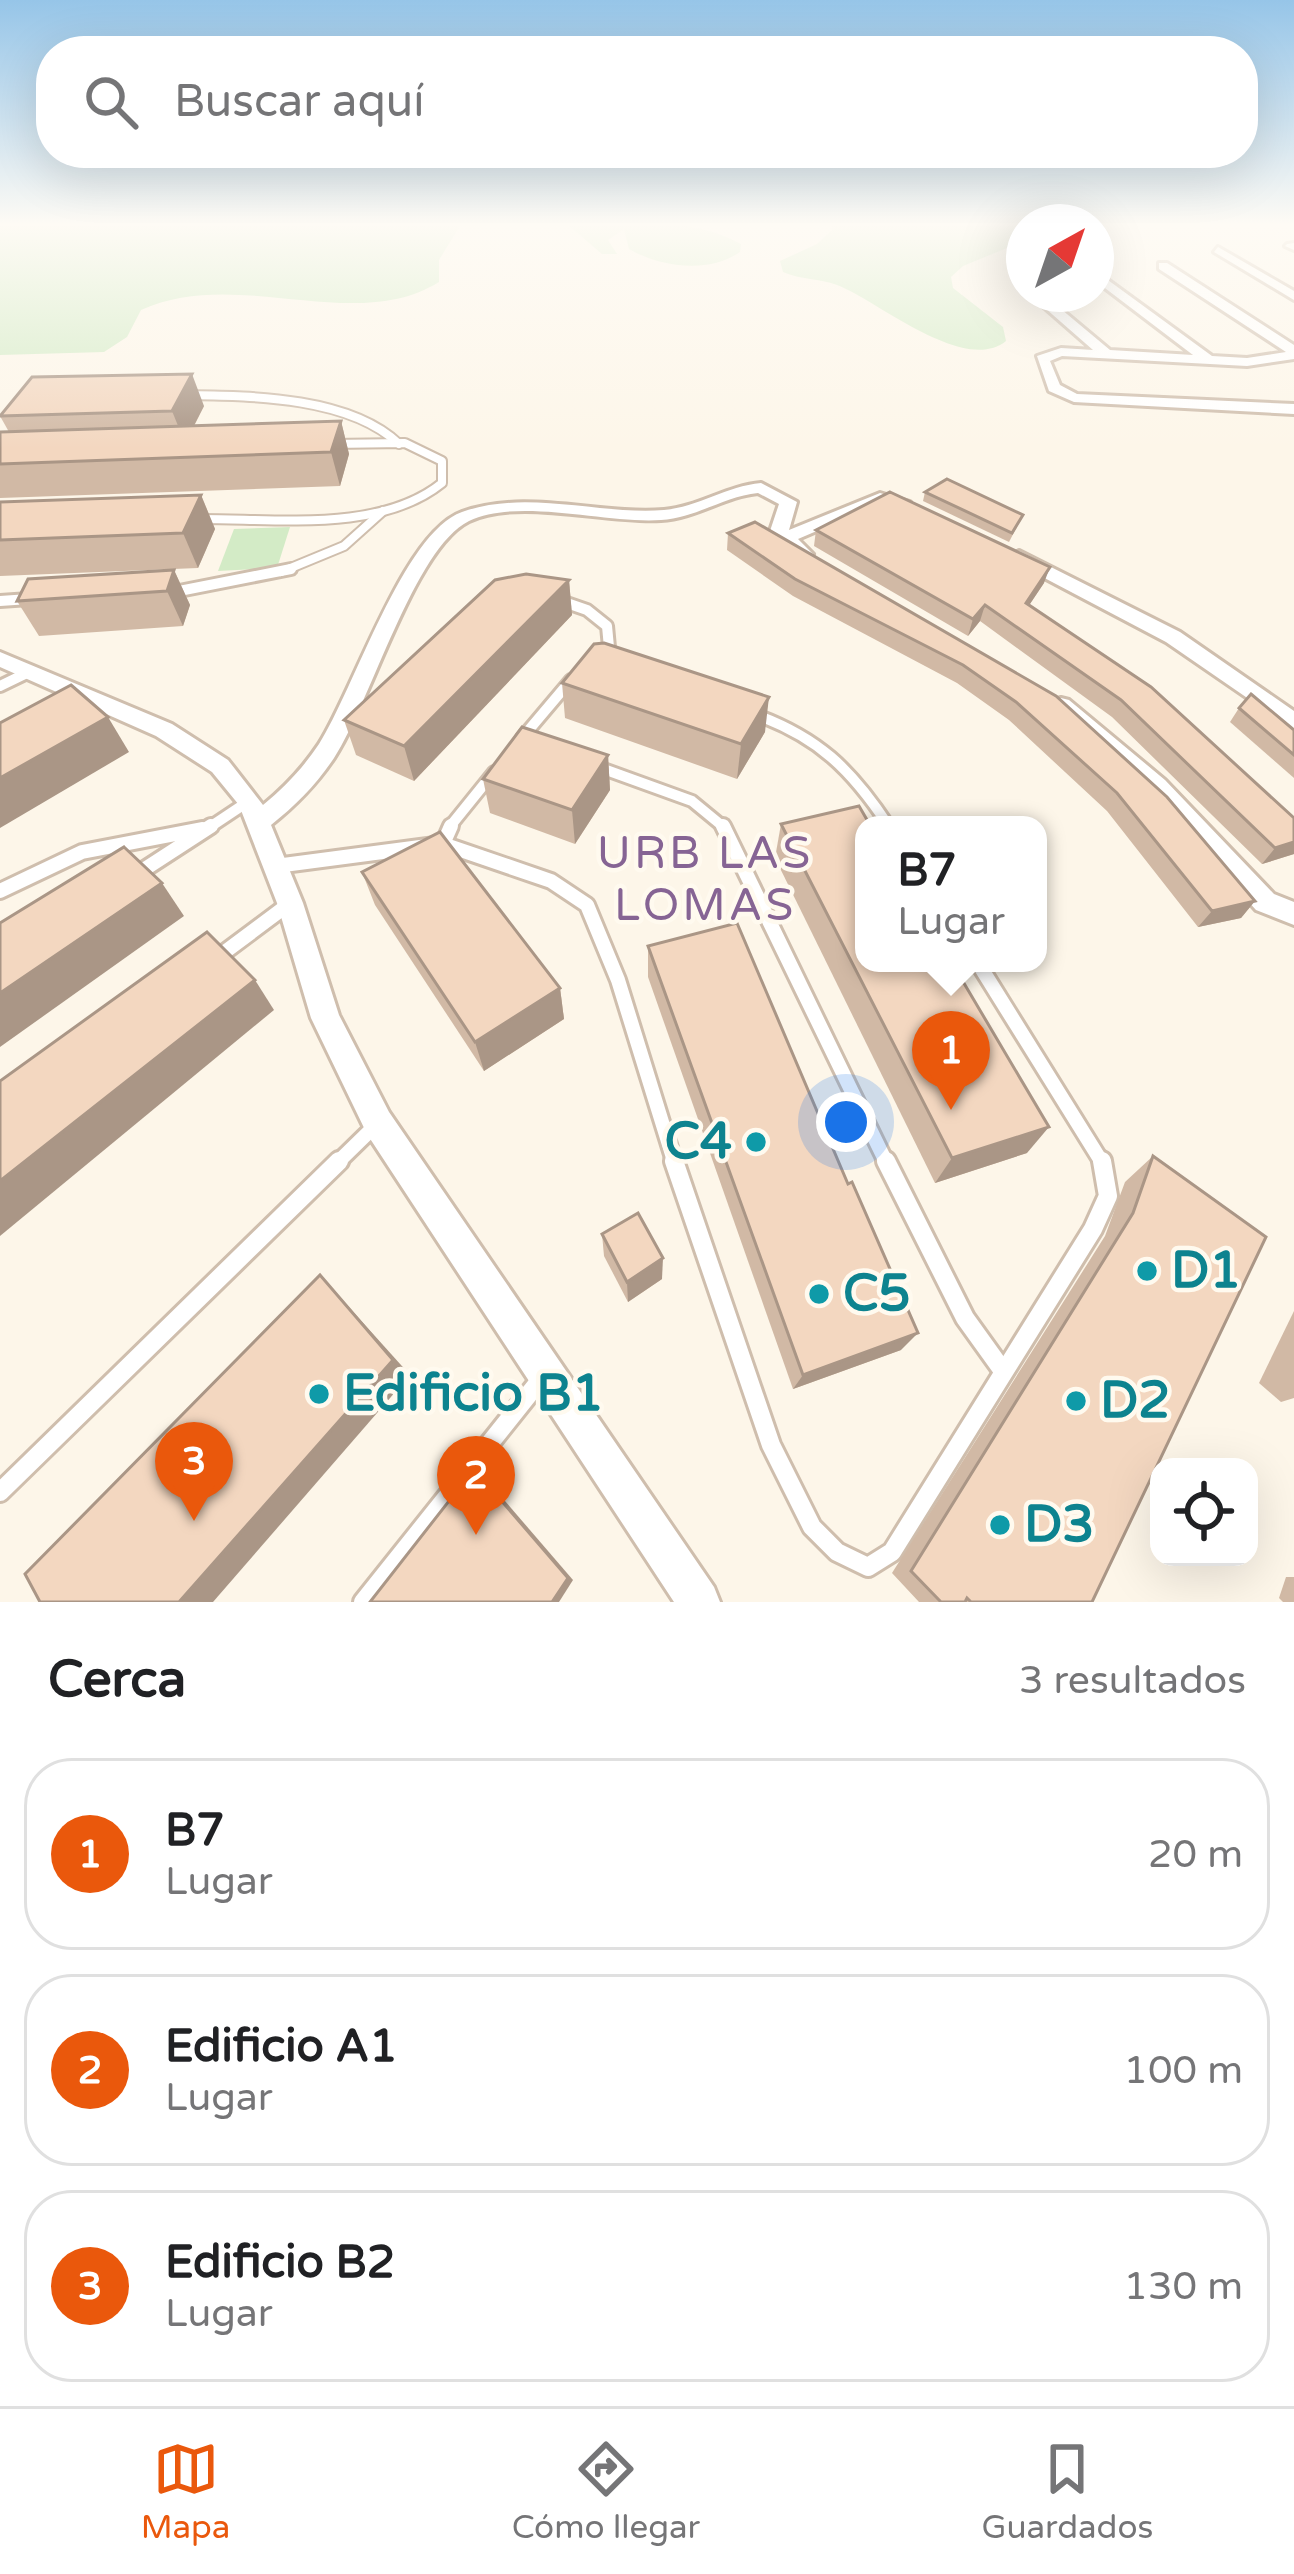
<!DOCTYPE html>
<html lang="es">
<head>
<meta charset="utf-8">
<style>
	body { margin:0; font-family:"Varela Round",sans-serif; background:#f2f2f2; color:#202124 }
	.controls { position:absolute; right:36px; bottom:36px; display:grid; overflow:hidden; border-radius:24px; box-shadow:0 12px 48px #0002 }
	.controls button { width:108px; height:108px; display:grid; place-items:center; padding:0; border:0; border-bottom:3px solid #e0e0e0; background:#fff; color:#202124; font:60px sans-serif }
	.compass { position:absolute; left:1006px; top:204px; width:108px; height:108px; border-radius:50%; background:#fff; box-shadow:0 12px 48px #0002; rotate:40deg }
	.you { position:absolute; left:846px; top:1122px; width:42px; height:42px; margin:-30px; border:9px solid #fff; border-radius:50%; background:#1a73e8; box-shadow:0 0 0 18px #1a73e833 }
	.badge { display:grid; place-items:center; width:78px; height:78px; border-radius:50%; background:#ea580c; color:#fff; font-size:39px; font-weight:700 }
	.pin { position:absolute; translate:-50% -99px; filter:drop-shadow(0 3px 6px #0008) }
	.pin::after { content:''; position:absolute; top:63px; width:42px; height:36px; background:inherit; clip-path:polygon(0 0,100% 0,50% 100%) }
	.popup { position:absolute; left:855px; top:816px; width:192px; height:156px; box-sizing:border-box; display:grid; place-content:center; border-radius:24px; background:#fff; filter:drop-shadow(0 3px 9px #0005); font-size:39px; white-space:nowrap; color:#757577 }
	.popup b { font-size:45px; color:#202124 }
	.popup::after { content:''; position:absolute; left:50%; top:100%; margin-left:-24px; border:24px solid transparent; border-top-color:#fff }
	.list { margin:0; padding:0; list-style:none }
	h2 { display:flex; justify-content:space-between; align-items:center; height:156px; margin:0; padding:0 48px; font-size:51px }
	h2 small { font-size:39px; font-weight:400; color:#757577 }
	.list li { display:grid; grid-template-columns:78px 1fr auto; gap:36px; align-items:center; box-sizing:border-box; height:192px; margin:0 24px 24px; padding:0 24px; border:3px solid #e0e0e0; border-radius:48px }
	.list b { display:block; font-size:45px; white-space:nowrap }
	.list p { margin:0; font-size:39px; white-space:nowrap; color:#757577 }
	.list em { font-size:39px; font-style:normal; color:#757577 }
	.icon { flex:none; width:66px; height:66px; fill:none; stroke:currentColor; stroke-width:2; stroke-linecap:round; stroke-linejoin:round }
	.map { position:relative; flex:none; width:1294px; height:1602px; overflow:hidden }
	.search { position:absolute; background:#fff; box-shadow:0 12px 48px #0002; left:36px; right:36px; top:36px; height:132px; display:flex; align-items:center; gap:30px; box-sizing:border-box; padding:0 42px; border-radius:48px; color:#757577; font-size:45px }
	.sheet { height:804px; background:#fff }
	nav { display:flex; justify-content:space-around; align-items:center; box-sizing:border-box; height:168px; border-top:3px solid #e0e0e0; background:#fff; font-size:33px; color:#757577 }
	nav a { display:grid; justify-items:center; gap:6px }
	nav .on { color:#ea580c }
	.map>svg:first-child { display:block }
</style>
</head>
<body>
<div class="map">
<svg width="1294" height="1602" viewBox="0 0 1294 1602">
	<rect width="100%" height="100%" fill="#fdf6e9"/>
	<g fill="#d3ebc6">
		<path d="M0 224H461L439 260V282C354 335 237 266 141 310L127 337 104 352 0 355Z"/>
		<path d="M567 224C624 224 690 215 741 244L740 252C709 274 660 267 629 249L624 229 608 240 617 254H602Z"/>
		<path d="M831 224H1024V241L963 266 951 277 953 288 1003 327 1006 341C964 375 877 300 837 285 819 278 801 280 783 272L780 261 817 244 832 230Z"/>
		<polygon points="290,527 277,568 218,571 234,529"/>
	</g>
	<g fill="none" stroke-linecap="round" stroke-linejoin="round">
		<g stroke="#cfbead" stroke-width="12">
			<g id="lane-far3">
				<path d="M188 395C253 396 350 397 399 444"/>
				<path d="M196 519C272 518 379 534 442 483V461L405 443 331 444"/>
				<polyline points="281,572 344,546 383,511"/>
			</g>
		</g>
		<g stroke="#cfbead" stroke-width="16">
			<g id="lane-far2">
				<polyline points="169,593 291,569"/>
				<polyline points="0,601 29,599"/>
				<polyline points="561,601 587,610 607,626 610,658"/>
				<polyline points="0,686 31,671"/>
				<path d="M754 714C818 737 851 769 888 825"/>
				<polyline points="522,738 571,680"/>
				<polyline points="598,767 692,801 726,829"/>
				<polyline points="207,829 249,801"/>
				<polyline points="448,829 494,772"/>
			</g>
		</g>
		<g stroke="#cfbead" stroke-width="20">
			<g id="lane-far1">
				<polyline points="723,826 887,1164"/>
				<polyline points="443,844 451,826"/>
				<polyline points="276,866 443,844 551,881 587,905 618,980 675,1164"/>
				<polyline points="134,876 211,826"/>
				<polyline points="0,891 82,852 202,829"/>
				<polyline points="214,960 289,904"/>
				<polyline points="978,963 1103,1164"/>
				<polyline points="336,1164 377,1124"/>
			</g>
		</g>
		<g stroke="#cfbead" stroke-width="24">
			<g id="lane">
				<polyline points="674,1161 771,1445 812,1527 837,1552 868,1567 892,1552 1093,1229 1108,1196 1102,1161"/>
				<polyline points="886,1161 965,1318 1003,1371"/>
				<polyline points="0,1492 339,1161"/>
				<polyline points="363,1602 541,1379"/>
			</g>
		</g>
		<g stroke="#cfbead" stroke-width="6">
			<g id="street">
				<polygon points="1294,243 1294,250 1285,246 1287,244"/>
				<polygon points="1218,247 1294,291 1294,300 1214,252"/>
				<polygon points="1159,263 1167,263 1294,345 1294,359 1247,366 1062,356 1050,361 1060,385 1077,394 1294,404 1294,414 1074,402 1049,391 1037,356 1061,348 1093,350 1029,294 1043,294 1110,350 1193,355 1097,282 1101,275 1212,356 1247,358 1286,352 1159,269"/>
				<path d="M761 483 797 502 789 530 880 493 910 502 901 507 882 503 798 539 813 554 804 560 777 543 770 531 779 504 758 493C725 496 696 518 661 520 606 524 519 497 469 521 414 548 371 702 334 758 316 785 296 805 271 825L303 903 339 1015 389 1112 714 1587 720 1602H674L367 1134 311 1018 277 903 239 805 212 772 156 736 0 667V652L172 724 228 760 263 805C285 787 303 768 319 744 354 690 403 533 462 512 527 489 597 515 664 510 698 507 727 486 761 483Z"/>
				<polygon points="1019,551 1180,632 1294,711 1294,730 1166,642 1012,561 1010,557"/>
				<polygon points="1061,698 1069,700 1165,780 1274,894 1294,902 1294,925 1256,910 1149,792 1053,710 1050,705 1053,700"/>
			</g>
		</g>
		<use href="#lane-far3" stroke="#fff" stroke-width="8"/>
		<use href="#lane-far2" stroke="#fff" stroke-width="10"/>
		<use href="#lane-far1" stroke="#fff" stroke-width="14"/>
		<use href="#lane" stroke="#fff" stroke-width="18"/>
		<use href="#street" fill="#fff" fill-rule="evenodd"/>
	</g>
	<g fill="#d1b9a5">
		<polygon points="204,406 194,426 341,421 349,454 340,486 0,498 0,432 9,432 0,416"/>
		<polygon points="925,492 1023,515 1009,542 923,501"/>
		<polygon points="201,495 215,529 198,568 0,576 0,502"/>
		<polygon points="816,530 1044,583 1029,605 1294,818 1294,854 1262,864 1112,717 980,621 968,636 814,546"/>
		<polygon points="728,533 1056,696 1255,901 1241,918 1198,927 1107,811 1009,720 957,683 793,596 727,550"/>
		<polygon points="174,570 190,605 183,626 39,636 17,601"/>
		<polygon points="569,580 572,615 414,781 356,755 344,720"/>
		<polygon points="562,683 765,732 737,779 565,718"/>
		<polygon points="1239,708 1294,730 1294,778 1230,722"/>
		<polygon points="608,755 610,790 575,844 490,813 483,779"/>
		<polygon points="781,824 1027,1153 935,1183 775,858"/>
		<polygon points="362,872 560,988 564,1019 484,1071 375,905"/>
		<polygon points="648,946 848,1184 901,1350 793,1389 648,977"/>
		<polygon points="1153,1156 1092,1602 919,1602 892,1573 1105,1236 1125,1182"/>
		<polygon points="602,1234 662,1279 628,1302 604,1256"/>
		<polygon points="1294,1311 1294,1398 1281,1402 1259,1383"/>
		<polygon points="1286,1577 1294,1577 1294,1602 1283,1602 1279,1598"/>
	</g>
	<g fill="#aa9686">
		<polygon points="192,374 204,406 185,443 172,411"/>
		<polygon points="341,421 349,454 340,486 331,452"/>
		<polygon points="201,495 215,529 198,568 183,533"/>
		<polygon points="1050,567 1044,583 1020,619 1026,603"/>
		<polygon points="174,570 190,605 183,626 167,591"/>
		<polygon points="569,580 572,615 414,781 404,746"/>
		<polygon points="985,605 980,621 968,636 973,619"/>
		<polygon points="769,697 765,732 737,779 741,744"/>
		<polygon points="108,717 129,752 0,828 0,778"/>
		<polygon points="608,755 610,790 575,844 572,810"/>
		<polygon points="1294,842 1294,854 1262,864 1275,848"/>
		<polygon points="162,883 184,916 0,1047 0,993"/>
		<polygon points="1255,901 1241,918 1198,927 1212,911"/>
		<polygon points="255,980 274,1010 0,1236 0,1181"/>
		<polygon points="560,988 564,1019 484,1071 475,1042"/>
		<polygon points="1049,1127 1027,1153 935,1183 952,1158"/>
		<polygon points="663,1258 662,1279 628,1302 627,1282"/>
		<polygon points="320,1275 410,1375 213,1602 179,1602"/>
		<polygon points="918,1333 901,1350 793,1389 803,1375"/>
		<polygon points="474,1469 486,1479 573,1580 559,1602 552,1602"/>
	</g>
	<g fill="#f3d7c0" stroke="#aa9686" stroke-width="3">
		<polygon points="192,374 172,411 0,416 32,377"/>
		<polygon points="341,421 331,452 0,464 0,432"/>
		<polygon points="947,479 1023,515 1012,533 925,492"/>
		<polygon points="890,492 1050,567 1026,603 1151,687 1294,818 1294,842 1275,848 1121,700 985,605 973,619 816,530"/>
		<polygon points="201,495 183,533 0,540 0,502"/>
		<polygon points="755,522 1056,696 1167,797 1255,901 1212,911 1117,793 1016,702 963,665 795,579 728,533"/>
		<polygon points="174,570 167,591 17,601 28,579"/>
		<polygon points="526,574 569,580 404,746 344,720 495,580"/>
		<polygon points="604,643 769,697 741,744 562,683 594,644"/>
		<polygon points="71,685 108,717 0,778 0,723"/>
		<polygon points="1251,694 1294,730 1294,755 1239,708"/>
		<polygon points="522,727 608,755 572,810 483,779"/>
		<polygon points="859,806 870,825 864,825 864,963 952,963 1049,1127 952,1158 781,824"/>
		<polygon points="440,832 560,988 475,1042 362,872"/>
		<polygon points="124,847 162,883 0,993 0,923"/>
		<polygon points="737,923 848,1184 852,1182 918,1333 803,1375 648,946"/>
		<polygon points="207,932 255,980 0,1181 0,1081"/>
		<polygon points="1153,1156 1266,1237 1092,1602 971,1602 967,1598 965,1602 941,1602 911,1571 1133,1213"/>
		<polygon points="638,1213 663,1258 627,1282 602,1234"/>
		<polygon points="320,1275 393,1360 179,1602 40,1602 25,1574"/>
		<polygon points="474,1469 568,1578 552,1602 370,1602"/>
	</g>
	<linearGradient id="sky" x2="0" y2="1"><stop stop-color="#96c5e8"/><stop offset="0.5" stop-color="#fefbf5"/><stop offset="1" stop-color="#fefbf5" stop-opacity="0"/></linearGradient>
	<rect width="1294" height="449" fill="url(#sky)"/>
	<g fill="#0f9aa8" stroke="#fffaef" stroke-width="4.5">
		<circle cx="756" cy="1142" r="12"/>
		<circle cx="1147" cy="1271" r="12"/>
		<circle cx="819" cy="1294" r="12"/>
		<circle cx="319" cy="1394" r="12"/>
		<circle cx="1076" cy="1401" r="12"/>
		<circle cx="1000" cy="1525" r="12"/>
	</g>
	<g text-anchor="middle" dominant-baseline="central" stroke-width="9" stroke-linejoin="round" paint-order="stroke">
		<g font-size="45" letter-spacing="3" fill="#866494" stroke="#fffaef">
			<text x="705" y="854">URB LAS<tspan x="705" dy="52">LOMAS</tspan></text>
		</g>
		<g font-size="51" font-weight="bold" fill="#0d838f" stroke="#fffaef" text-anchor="start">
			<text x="732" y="1142" text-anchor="end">C4</text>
			<text x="1171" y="1271">D1</text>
			<text x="843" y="1294">C5</text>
			<text x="343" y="1394">Edificio B1</text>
			<text x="1100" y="1401">D2</text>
			<text x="1024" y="1525">D3</text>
		</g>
	</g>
</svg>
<div class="controls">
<button><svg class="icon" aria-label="locate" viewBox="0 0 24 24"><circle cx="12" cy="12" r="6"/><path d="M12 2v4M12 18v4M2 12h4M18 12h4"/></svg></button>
</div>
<svg class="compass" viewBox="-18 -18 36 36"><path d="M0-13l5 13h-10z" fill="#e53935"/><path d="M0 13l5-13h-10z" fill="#757577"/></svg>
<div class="you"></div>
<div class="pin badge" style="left:951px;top:1110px">1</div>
<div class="popup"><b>B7</b>Lugar</div>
<div class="pin badge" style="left:476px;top:1535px">2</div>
<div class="pin badge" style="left:194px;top:1521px">3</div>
<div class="search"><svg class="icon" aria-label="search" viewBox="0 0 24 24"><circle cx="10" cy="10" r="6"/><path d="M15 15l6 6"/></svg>Buscar aquí</div>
</div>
<section class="sheet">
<h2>Cerca<small>3 resultados</small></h2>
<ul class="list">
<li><span class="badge">1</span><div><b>B7</b><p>Lugar</p></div><em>20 m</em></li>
<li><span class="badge">2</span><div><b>Edificio A1</b><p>Lugar</p></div><em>100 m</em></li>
<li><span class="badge">3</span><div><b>Edificio B2</b><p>Lugar</p></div><em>130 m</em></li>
</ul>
</section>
<nav>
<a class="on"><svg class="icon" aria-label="map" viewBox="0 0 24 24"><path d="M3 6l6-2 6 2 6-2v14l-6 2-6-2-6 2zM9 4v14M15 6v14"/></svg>Mapa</a>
<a><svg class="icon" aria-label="directions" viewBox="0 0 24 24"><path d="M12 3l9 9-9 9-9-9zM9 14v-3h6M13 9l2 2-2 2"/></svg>Cómo llegar</a>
<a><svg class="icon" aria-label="saved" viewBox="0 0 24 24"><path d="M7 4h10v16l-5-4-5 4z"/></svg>Guardados</a>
</nav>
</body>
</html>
